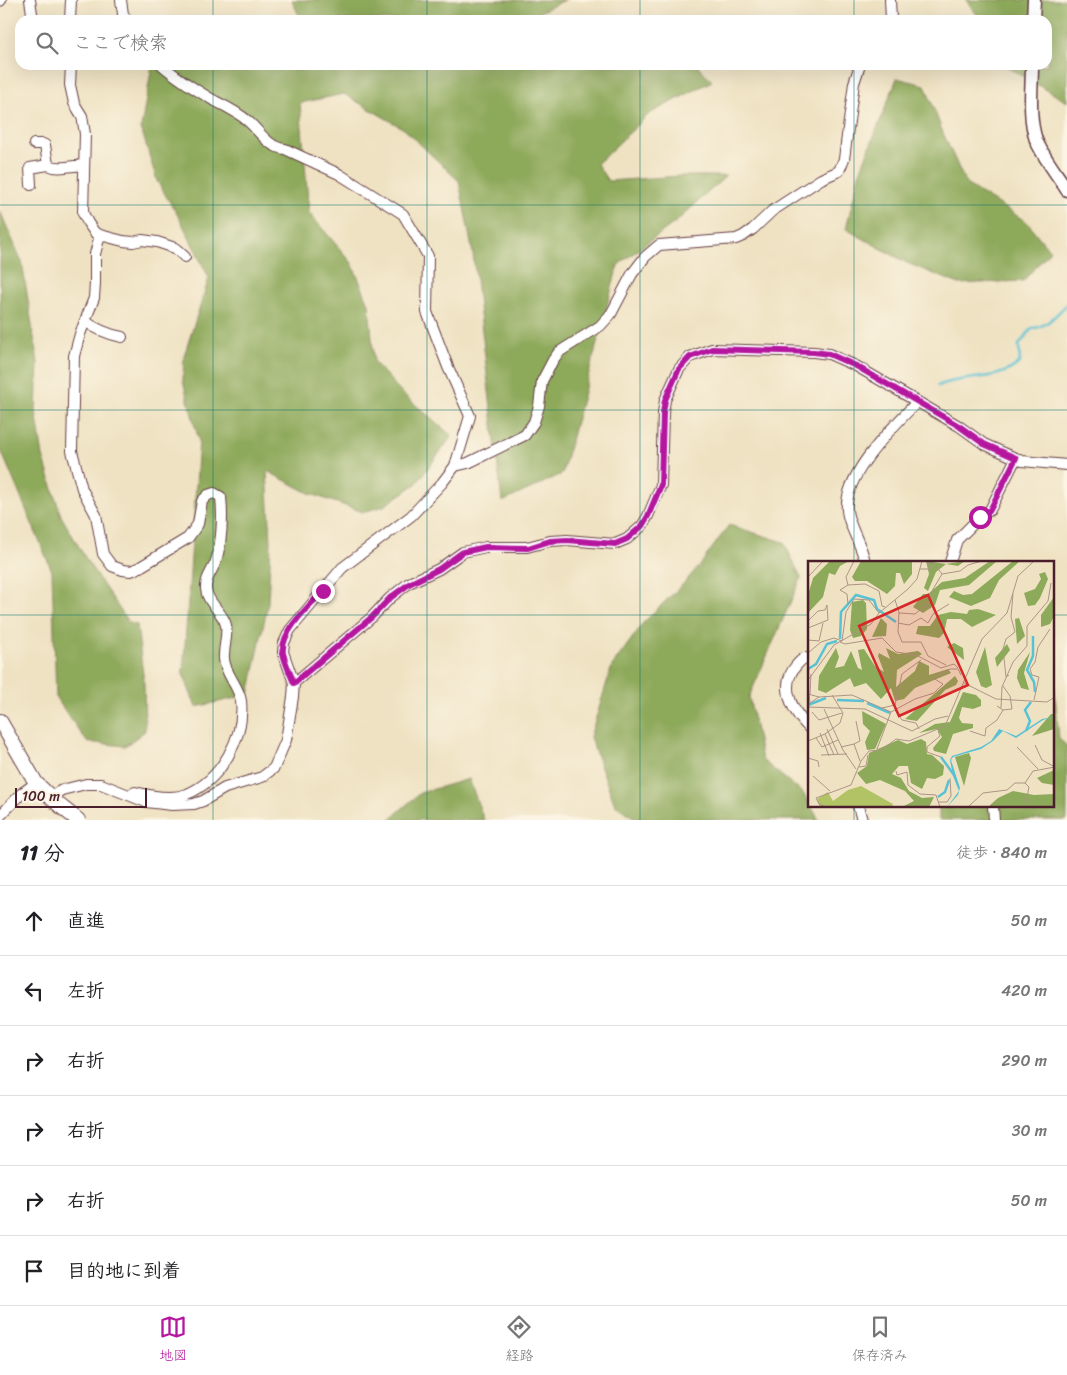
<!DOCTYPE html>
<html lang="ja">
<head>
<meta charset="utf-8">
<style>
	body { margin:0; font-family:Sriracha,"Klee One",sans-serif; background:#f2f2f2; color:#202124 }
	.scale { position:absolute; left:15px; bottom:12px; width:132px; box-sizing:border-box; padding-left:5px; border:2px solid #4a1f2b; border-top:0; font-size:14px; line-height:18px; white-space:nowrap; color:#4a1f2b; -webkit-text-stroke:4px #fcf5e5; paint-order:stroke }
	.stop { position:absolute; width:15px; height:15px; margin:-11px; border:4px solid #b5179e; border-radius:50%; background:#fff }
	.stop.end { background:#b5179e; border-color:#fff; box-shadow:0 1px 5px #0008 }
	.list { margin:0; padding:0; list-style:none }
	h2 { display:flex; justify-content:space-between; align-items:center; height:65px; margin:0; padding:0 20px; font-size:21px }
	h2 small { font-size:16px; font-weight:400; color:#757577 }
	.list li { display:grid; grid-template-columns:32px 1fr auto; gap:15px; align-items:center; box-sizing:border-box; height:70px; padding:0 20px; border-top:1px solid #e0e0e0 }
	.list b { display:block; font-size:19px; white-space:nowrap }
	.list em { font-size:16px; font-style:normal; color:#757577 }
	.icon { flex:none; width:28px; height:28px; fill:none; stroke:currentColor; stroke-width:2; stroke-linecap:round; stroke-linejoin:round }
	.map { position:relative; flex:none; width:1067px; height:820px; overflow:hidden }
	.search { position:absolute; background:#fff; box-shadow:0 5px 20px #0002; left:15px; right:15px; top:15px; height:55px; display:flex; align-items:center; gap:12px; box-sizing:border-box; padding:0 18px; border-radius:15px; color:#757577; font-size:19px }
	.sheet { height:485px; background:#fff }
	nav { display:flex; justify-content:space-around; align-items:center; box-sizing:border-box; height:70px; border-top:1px solid #e0e0e0; background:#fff; font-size:14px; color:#757577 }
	nav a { display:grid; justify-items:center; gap:2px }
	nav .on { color:#b5179e }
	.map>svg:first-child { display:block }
</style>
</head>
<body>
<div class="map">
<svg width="1067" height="820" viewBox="0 0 1067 820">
	<rect width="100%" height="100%" fill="#fcf5e5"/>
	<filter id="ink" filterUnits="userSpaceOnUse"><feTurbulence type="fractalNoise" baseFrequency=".02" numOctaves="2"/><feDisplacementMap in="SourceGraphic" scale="10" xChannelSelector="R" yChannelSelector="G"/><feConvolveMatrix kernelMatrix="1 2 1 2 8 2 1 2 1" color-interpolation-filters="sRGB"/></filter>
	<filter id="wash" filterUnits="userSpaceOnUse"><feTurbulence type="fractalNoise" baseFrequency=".0096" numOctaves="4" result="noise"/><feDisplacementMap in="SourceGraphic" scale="20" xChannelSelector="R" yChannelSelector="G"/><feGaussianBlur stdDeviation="1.12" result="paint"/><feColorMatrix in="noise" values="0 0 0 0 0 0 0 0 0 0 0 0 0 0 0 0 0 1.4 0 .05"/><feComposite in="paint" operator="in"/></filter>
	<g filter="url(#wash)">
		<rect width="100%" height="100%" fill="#efe2c2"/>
		<g fill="#8da95a" stroke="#6c6442">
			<polygon points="292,0 565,0 523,20 301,20"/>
			<polygon points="966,0 1067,0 1067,102 1004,65 1047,65 1047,20 981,20"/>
			<polygon points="152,65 697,65 712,81 649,114 597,164 608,181 680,176 726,176 678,220 618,265 562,474 502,502 473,254 459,181 404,129 344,94 300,103 309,213 352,263 369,304 374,362 404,395 452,436 416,484 384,506 363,512 311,494 267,471 271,542 268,603 249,695 196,707 183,674 199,441 183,381 184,356 209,278 180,219 157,181 141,128"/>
			<polygon points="897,78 925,85 943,133 966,184 1027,222 1050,251 1023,281 959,284 907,263 846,229 859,174"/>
			<polygon points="0,211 22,262 38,363 36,412 43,456 61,516 89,564 129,623 137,625 144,683 145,731 125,746 87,742 56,698 52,571 0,448"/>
			<polygon points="729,525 784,542 801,578 749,697 762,760 803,793 819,820 638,820 615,805 590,737 612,666 644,622 683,584 700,565"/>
			<polygon points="1053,670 1059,739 1067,746 1067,820 939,820 939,806 1053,806"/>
			<polygon points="469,779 484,820 389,820 420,793"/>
		</g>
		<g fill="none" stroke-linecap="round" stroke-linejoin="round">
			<path stroke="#58c2d4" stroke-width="2.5" d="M938 386C963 374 999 383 1020 362L1019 345 1032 328C1046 328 1058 313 1067 304"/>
		</g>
	</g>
	<g filter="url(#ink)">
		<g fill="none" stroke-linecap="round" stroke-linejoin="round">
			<g stroke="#633c42" stroke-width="12">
				<g id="minor">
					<polyline points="30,0 33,20"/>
					<polyline points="121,0 123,14 127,20"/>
					<polyline points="890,0 891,20"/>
					<polyline points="0,1 1,0"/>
					<polyline points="70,20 71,0"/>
					<polyline points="71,65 70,85 74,103 82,116 85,134 83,213 88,223 95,233 100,235 123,241 133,242 142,240 157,242 175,248 185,257"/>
					<path d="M34 144H43L45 145 48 165C60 171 71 164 84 166"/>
					<polyline points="31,185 30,168 48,165"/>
					<path d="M100 235 95 254V283L94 298 80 334 74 356 72 451 82 489 96 515 103 554 112 566 123 570 131 571 140 567 188 538 198 524 202 501 208 495 214 493 221 497C223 516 222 542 216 561 213 570 205 578 206 589 207 603 223 612 226 625 228 637 223 648 224 659 225 674 239 686 241 701 245 737 221 780 187 794 171 800 151 796 135 792L133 793"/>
					<path d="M85 321C97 330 107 334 122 337"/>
					<polyline points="455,466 468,463 525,435 534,422 539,406 542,381 553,360 559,352 600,326 611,314 632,274 645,257 659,245 736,239 743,236 753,229 772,211 821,179 839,171 844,159 854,83 860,65"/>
					<path d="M865 562C862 546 852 532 848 516 838 479 893 427 917 402"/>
					<polyline points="950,562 957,540 980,517 990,510 1016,458"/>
					<path d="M810 659 804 658C776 680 789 708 810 729"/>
					<polyline points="294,683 372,617 390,598 409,583 439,569 463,552 486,547 527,547 550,541 567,540 615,544 627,539 642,526 648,516 661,485 663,413 665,400 679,369 690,357 712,349 814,352 829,354 856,366 959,426 984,444 1022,461 1067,465"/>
					<path d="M50 797 62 790 86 784H101L146 802 172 805 194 804 203 801 225 788 262 777 274 768 286 740 293 697 294 683 283 652 284 643 290 630 342 568 411 516 442 483 455 466 470 416 448 367 427 312 428 256 403 214 339 174 285 149C268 147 260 132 249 122 238 112 225 106 213 100 196 90 177 78 162 65"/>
					<polyline points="858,806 862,820"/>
					<polyline points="993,806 994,820"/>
					<polyline points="0,816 22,793 36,783"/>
				</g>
			</g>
			<g stroke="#633c42" stroke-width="15">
				<g id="major">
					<polyline points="1033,20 1034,0"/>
					<path d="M1032 65C1032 89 1028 116 1036 140 1043 157 1057 174 1067 190"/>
				</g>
			</g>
			<g stroke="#633c42" stroke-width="16">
				<polyline id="highway" points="0,721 36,783 59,805 78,820"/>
			</g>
			<use href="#minor" stroke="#fff" stroke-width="10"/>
			<use href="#major" stroke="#fff" stroke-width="12"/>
			<use href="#highway" stroke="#fff" stroke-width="14"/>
		</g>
	</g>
	<g fill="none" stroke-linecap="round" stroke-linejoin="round" filter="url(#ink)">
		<path stroke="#b5179e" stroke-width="6" d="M323 591C310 605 280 632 283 653 285 663 290 673 294 683L372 617 390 598 409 584 439 569 463 552 486 547 528 548 550 541 567 540 615 544 627 539 642 526 648 516 661 485 663 413 665 400 679 369 690 357 712 349 814 352 829 354 856 366 959 426 984 444 1016 458 990 510 980 517"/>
	</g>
	<path fill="none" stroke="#0f766e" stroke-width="1" stroke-opacity="0.55" d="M213 0V20M427 0V20M640 0V20M854 0V20M213 65V820M427 65V820M640 65V820M854 65V562M0 205H1067M0 410H1067M0 615H810M1053 615H1067M854 806V820"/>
	<g transform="translate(808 561)">
		<rect width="246" height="246" fill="#efe2c2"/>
		<path d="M53 225 85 243 84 246H12L9 238 20 231 25 240 40 229Z" fill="#b2c365"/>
		<path d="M22 0H41L32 5 27 14 21 12 15 36 0 52V34L5 17ZM53 0H104V13L96 23 92 12H88L87 25 79 33 59 20H47L44 16ZM118 0 138 3 157 0 150 5 138 3 128 11 120 30 116 27 121 13ZM182 0H189L161 24 132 29 127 44 115 52 105 46 115 33H120L134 21 157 17ZM205 0H212L191 19 182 37 163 45 141 36 146 30 155 34 164 33ZM237 11 240 18 232 37 227 44 220 45 216 32 227 28 233 18 231 13ZM246 36V55L242 63 233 66V54ZM55 39 58 42 59 68 53 75 45 77 42 69 44 41ZM170 48 188 54 164 66 153 58H139L136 72 131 77 108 73 110 65H122L130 54 143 51 159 53 161 49ZM73 57 79 63 78 75 64 76ZM211 57 217 75 209 83 207 58ZM146 82 155 87 156 99 139 86ZM199 83 202 89 189 106 187 97ZM177 86 184 124 178 127 173 125 168 111ZM28 87 31 96 27 107 36 105 43 90 50 107 54 109 50 89 56 88 67 105 76 111 70 95 71 92 82 98 78 87 90 93 110 90 114 93 89 109 88 126 107 110 111 100 121 105V114L140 108 143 112 107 127 96 138 87 140 83 127 73 138 58 122 46 126 42 117 18 132 10 129 11 115ZM222 91 216 112 221 129 213 127 209 117 210 109ZM147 115 150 120 148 124 137 129 109 160 97 158ZM155 131 168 134 173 139V145L165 148 154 146 151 157 154 162 165 163V167L145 173 138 193 126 190 125 187 134 176 129 168 111 172 127 163 142 161ZM54 150 78 163 67 188 59 189 57 181 62 170 55 163ZM243 153H246V168L224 175ZM113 178 118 181 119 193 124 194 136 205 135 214 127 218 119 217 114 228 103 222 100 205H91L84 213 93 217 101 230 114 237 126 236 121 246H94L106 240 97 230 72 219 58 223 49 212 59 205 61 192 90 179 99 183ZM161 192 163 197 156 225 147 196ZM246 209V224L234 222 229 217ZM205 230 226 234 246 233V246H180L190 237Z" fill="#8da95a"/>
		<path d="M246 156 235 159 208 177 195 170 185 180 173 188 145 196 143 199 152 227 150 234 139 246 151 230 145 215 142 199 144 195 173 186 183 180 191 168 208 175 234 158Z" fill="#58c2d4"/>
		<path fill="none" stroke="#58c2d4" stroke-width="2.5" d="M225 75V95L219 109 226 121 227 131M32 78 33 51 48 34 66 39 69 48 88 61M0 108 8 103 19 83 29 80M29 139 56 140M59 142 82 152M0 144 18 137M218 170 222 160 217 149 223 141M133 196 146 214M130 236 137 231 141 219"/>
		<path fill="none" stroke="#ad9486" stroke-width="1" d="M124 0 134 13M112 8H124L120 4 122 0M0 16 15 0M40 24 38 16 46 0M87 39 91 51 90 71 94 81H113L120 95 138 104M40 43 39 33 32 29 40 24 57 23 71 30 74 45 77 46M91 52 107 53 124 39V30L134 13 152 10 160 4 174 0M0 60 10 50 17 49 19 44M90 62 101 64 113 57 120 62 125 53 141 43M0 67 20 59 19 44M0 79 11 80 15 62M32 81 37 83 74 77 88 91 108 94 133 107 146 103 150 107M0 92 13 81 26 77 34 80 38 51 46 38 61 39 71 52M201 114 198 116 195 88 198 78 207 71 203 56 205 33M0 119 26 84 63 63 71 52 100 28 109 18 114 0M156 122 188 138 239 141 247 136M0 133 11 136 44 134 83 151 107 138 126 132 135 123 125 117 142 108H150L153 114M1 133 2 142 11 136M2 133 3 113M226 139 231 116 224 114 222 108 227 101 230 86 242 68M189 145 195 149 204 148 202 135 195 125M0 146 57 148 104 170 127 158 140 155M74 147 87 144 94 113 113 99M193 147 194 126 205 101 219 85V65L240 40 243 22M16 148 35 189 48 208M87 149 94 159 108 162 111 168M4 151 11 159 34 152M19 168 30 193M130 170 132 175 119 186V191L133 196M162 170 177 175 178 167 189 159 195 149M12 172 21 195M17 173 26 194M8 177 14 186 30 179M0 180 17 173 32 162 35 152 24 134M46 183 52 180 48 160M227 184 234 199 245 205M33 186 46 183 52 200M209 186 230 208M69 188 83 151M13 194 39 193M0 197 10 200 11 206M51 206 58 205 60 194M88 210 89 214 99 211 100 224 112 233 128 234 132 246M5 215 22 230M217 222 225 210 247 206M217 222 221 226 217 246M131 241H139L143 235 142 217M19 246 11 243 8 237 43 224 53 200 61 190 73 189 88 178 101 180 137 165 174 78 199 52 210 15 226 0M160 246 175 232 199 229 207 222H217"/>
		<path fill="#d62828" fill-opacity="0.15" stroke="#d62828" stroke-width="2.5" d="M120 34 160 124 91 155 51 65Z"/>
		<rect width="246" height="246" fill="none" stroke="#4a1f2b" stroke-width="2.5"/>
	</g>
</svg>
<div class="scale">100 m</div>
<div class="stop" style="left:980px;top:517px"></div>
<div class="stop end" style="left:323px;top:591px"></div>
<div class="search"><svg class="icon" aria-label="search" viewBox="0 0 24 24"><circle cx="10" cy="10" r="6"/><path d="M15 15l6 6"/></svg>ここで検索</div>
</div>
<section class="sheet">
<h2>11 分<small>徒歩 · 840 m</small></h2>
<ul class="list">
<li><svg class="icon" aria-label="ahead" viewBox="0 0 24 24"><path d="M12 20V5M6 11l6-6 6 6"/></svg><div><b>直進</b></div><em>50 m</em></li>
<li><svg class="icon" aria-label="left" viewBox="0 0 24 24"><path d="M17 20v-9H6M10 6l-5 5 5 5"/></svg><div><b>左折</b></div><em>420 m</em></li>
<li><svg class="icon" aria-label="right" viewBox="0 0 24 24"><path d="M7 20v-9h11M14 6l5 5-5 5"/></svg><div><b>右折</b></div><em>290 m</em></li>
<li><svg class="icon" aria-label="right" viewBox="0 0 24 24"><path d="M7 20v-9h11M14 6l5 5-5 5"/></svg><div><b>右折</b></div><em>30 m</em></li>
<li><svg class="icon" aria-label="right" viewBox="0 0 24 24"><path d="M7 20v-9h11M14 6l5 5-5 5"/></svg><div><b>右折</b></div><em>50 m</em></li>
<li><svg class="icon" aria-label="arrive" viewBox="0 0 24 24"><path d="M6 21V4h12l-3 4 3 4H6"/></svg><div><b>目的地に到着</b></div></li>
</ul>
</section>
<nav>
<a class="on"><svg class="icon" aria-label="map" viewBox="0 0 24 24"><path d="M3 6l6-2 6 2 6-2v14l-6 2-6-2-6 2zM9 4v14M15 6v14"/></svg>地図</a>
<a><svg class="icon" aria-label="directions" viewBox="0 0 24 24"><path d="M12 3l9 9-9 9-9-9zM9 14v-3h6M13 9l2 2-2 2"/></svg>経路</a>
<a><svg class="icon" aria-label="saved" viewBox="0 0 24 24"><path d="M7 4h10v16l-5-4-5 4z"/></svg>保存済み</a>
</nav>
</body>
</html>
